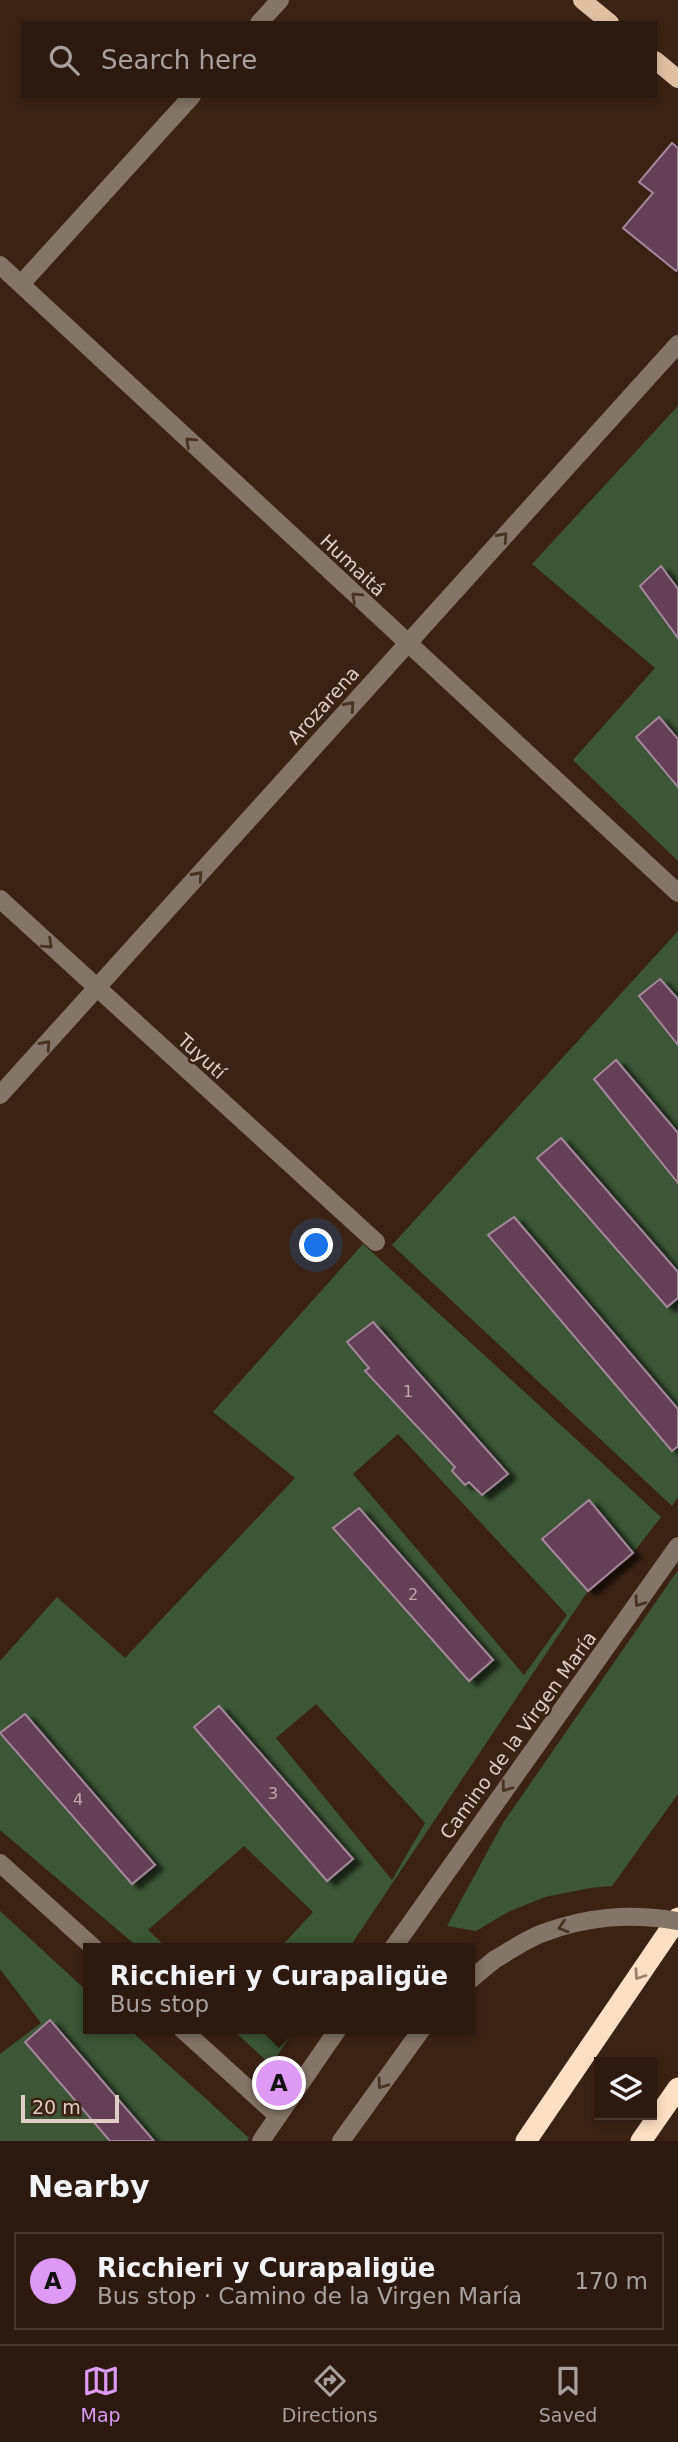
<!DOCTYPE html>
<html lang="en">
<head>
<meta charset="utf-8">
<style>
	body { margin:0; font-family:"DejaVu Sans",sans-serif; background:#342319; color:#f1f3f6 }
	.controls { position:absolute; right:21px; bottom:21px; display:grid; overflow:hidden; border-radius:0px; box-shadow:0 4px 10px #0003 }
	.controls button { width:63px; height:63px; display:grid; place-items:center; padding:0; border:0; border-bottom:2px solid #483830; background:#2c1a10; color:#f1f3f6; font:35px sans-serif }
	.scale { position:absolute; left:21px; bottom:18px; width:98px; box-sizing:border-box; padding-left:7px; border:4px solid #decec5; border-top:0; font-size:19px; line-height:24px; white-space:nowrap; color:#decec5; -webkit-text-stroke:5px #3a2315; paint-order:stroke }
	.you { position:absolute; left:317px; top:1246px; width:24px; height:24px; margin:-18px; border:5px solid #fff; border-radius:50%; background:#1a73e8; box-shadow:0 0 0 10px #1a73e833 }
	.badge { display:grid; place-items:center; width:46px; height:46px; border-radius:50%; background:#dd99f4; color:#111; font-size:23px; font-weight:700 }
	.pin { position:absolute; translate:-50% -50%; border:4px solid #fff; box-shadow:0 2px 7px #0006 }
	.popup { position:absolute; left:83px; top:1943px; width:392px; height:91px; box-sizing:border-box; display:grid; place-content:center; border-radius:0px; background:#2c1a10; filter:drop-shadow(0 2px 5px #0005); font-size:23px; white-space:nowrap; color:#a6a19f }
	.popup b { font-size:26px; color:#f1f3f6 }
	.popup::after { content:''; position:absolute; left:50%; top:100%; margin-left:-14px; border:14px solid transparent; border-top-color:#2c1a10 }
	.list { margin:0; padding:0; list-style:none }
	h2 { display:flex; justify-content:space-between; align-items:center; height:91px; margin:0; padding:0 28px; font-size:30px }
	h2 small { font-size:23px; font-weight:400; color:#a6a19f }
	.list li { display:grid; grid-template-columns:46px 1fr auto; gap:21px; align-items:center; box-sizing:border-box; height:98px; margin:0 14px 14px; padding:0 14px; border:2px solid #483830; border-radius:0px }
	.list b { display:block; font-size:26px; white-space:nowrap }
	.list p { margin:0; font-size:23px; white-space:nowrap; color:#a6a19f }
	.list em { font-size:23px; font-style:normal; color:#a6a19f }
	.icon { flex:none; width:38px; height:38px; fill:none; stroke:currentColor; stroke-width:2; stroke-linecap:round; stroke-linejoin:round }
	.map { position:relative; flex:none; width:678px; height:2141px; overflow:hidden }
	.search { position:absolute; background:#2c1a10; box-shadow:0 4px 10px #0003; left:21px; right:21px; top:21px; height:77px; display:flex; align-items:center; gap:18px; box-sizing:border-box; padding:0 24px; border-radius:0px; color:#a6a19f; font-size:26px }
	.sheet { height:203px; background:#2c1a10 }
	nav { display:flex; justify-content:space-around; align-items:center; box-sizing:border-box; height:98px; border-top:2px solid #483830; background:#2c1a10; font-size:19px; color:#a6a19f }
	nav a { display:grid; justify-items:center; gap:4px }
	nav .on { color:#dd99f4 }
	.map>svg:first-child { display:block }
</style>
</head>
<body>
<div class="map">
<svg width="678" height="2141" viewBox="0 0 678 2141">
	<defs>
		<filter id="shadow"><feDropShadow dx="8" dy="4.5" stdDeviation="2" flood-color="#0009"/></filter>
	</defs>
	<rect width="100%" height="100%" fill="#3a2315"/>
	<g fill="#3d5637" fill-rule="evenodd">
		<polygon points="678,406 678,589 661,566 678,638 678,739 659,717 636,737 678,787 678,861 573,760 655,668 532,564"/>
		<polygon points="678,931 678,999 660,979 639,997 678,1045 678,1133 616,1061 594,1079 678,1183 678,1409 514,1217 488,1235 672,1450 678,1446 678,1497 672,1506 392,1245"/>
		<path d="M363 1244 661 1517 633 1553 589 1500 542 1538 588 1591 349 1948H280L313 1912 244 1846 148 1930 167 1948H139L0 1830V1661L57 1597 125 1658 295 1478 213 1412ZM373 1322 508 1474 482 1495 469 1482 465 1485 455 1467 365 1371 369 1368 347 1342ZM398 1434 567 1615 524 1675 353 1474ZM360 1509 493 1660 469 1681 334 1528ZM316 1704 425 1823 392 1880 276 1738ZM220 1706 352 1859 328 1881 194 1727Z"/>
		<polygon points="678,1570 678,1794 612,1886 590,1888 545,1897 508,1912 476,1931 447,1926 503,1823"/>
		<polygon points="0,1911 88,1992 88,2029 129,2029 249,2138 247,2141 154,2141 50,2020 25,2042 110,2141 0,2141 0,2054 41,2023 0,1969"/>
		<polygon points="232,2029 295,2029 271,2065"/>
	</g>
	<g fill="#633f57" stroke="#a3879a" stroke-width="2" filter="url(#shadow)">
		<polygon points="672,143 678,148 678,269 676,271 623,228 653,193 639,182"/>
		<polygon points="661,566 678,589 678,638 640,586"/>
		<polygon points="659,717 678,739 678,787 636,737"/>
		<polygon points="660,979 678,999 678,1045 639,996"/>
		<polygon points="616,1060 678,1133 678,1183 594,1079"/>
		<polygon points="561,1138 678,1272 678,1298 667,1307 537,1158"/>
		<polygon points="514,1217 678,1409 678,1446 672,1451 488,1235"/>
		<polygon points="373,1322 508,1474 482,1495 469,1482 465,1485 452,1471 455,1467 365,1371 369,1368 347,1342"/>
		<polygon points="589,1500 633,1553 588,1591 542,1539"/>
		<polygon points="359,1508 493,1660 469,1681 333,1528"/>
		<polygon points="219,1706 353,1859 327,1881 194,1727"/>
		<polygon points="25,1714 155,1865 132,1884 0,1733"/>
		<polygon points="50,2020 154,2141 110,2141 25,2042"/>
	</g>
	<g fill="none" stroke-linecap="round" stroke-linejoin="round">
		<g stroke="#837567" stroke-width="18">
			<polyline points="259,23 280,0"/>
			<polyline points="0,265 678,893"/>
			<polyline points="21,284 192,96"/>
			<polyline points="0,899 376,1242"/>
			<polyline points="0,1095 678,344"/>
			<polyline points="0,1863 94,1948"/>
			<polyline points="393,1948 678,1546"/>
			<polyline points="470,1980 494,1960"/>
			<polyline points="182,2029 278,2116"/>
			<polyline points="261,2141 338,2029"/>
			<polyline points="341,2141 422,2029"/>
		</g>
		<g stroke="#dfc0a3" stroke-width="18">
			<polyline points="582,0 610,23"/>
			<polyline points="655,60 678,79"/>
		</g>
		<g stroke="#fde0c3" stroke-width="21">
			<polyline points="526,2141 678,1918"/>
			<polyline points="641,2141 678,2088"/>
		</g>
		<path stroke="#837567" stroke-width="18" d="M494 1960C510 1951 526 1939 543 1933 589 1916 630 1913 678 1921"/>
	</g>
	<defs><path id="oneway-chevron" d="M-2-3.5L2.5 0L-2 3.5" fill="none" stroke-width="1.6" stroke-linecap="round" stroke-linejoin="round" transform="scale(1.75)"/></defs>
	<g stroke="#493325">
		<use href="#oneway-chevron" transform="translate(190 442) rotate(-137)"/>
		<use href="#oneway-chevron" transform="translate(503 537) rotate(-48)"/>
		<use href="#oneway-chevron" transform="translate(356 597) rotate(-137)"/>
		<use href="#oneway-chevron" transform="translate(350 706) rotate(-48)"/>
		<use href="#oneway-chevron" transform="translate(198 876) rotate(-48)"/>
		<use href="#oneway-chevron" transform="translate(48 944) rotate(43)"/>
		<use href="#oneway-chevron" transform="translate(46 1045) rotate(-48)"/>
		<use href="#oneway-chevron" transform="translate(639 1602) rotate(125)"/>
		<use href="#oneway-chevron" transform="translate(506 1787) rotate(126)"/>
		<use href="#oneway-chevron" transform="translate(563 1927) rotate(163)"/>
		<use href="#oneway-chevron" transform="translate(382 2084) rotate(126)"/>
	</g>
	<use stroke="#9c826c" href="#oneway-chevron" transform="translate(639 1975) rotate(124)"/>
	<g text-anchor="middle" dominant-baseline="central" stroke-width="5" stroke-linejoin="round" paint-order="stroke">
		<g font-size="16" fill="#bfaaaa">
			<text x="408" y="1391">1</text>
			<text x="413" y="1594">2</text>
			<text x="273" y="1793">3</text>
			<text x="78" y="1799">4</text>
		</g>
		<g font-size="19" fill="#decec5" stroke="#3a2315">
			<text transform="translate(353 565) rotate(43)">Humaitá</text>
			<text transform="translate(323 705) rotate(-48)">Arozarena</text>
			<text transform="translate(202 1056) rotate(42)">Tuyutí</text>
			<text transform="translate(518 1735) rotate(-54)">Camino de la Virgen María</text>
		</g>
	</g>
</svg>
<div class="controls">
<button><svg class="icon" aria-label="layers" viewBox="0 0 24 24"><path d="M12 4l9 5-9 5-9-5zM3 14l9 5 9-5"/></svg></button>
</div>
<div class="scale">20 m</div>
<div class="you"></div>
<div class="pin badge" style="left:279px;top:2083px">A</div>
<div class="popup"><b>Ricchieri y Curapaligüe</b>Bus stop</div>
<div class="search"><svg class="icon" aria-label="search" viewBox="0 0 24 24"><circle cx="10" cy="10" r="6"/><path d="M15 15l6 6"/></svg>Search here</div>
</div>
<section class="sheet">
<h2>Nearby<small></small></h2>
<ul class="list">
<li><span class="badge">A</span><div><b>Ricchieri y Curapaligüe</b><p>Bus stop · Camino de la Virgen María</p></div><em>170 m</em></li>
</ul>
</section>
<nav>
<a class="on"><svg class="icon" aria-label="map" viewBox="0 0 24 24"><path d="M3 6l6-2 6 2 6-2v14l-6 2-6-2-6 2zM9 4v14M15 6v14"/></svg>Map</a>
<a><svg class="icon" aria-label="directions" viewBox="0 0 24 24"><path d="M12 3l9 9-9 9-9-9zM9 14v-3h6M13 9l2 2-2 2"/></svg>Directions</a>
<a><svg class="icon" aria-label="saved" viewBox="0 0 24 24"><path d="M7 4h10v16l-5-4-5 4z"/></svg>Saved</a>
</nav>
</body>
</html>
